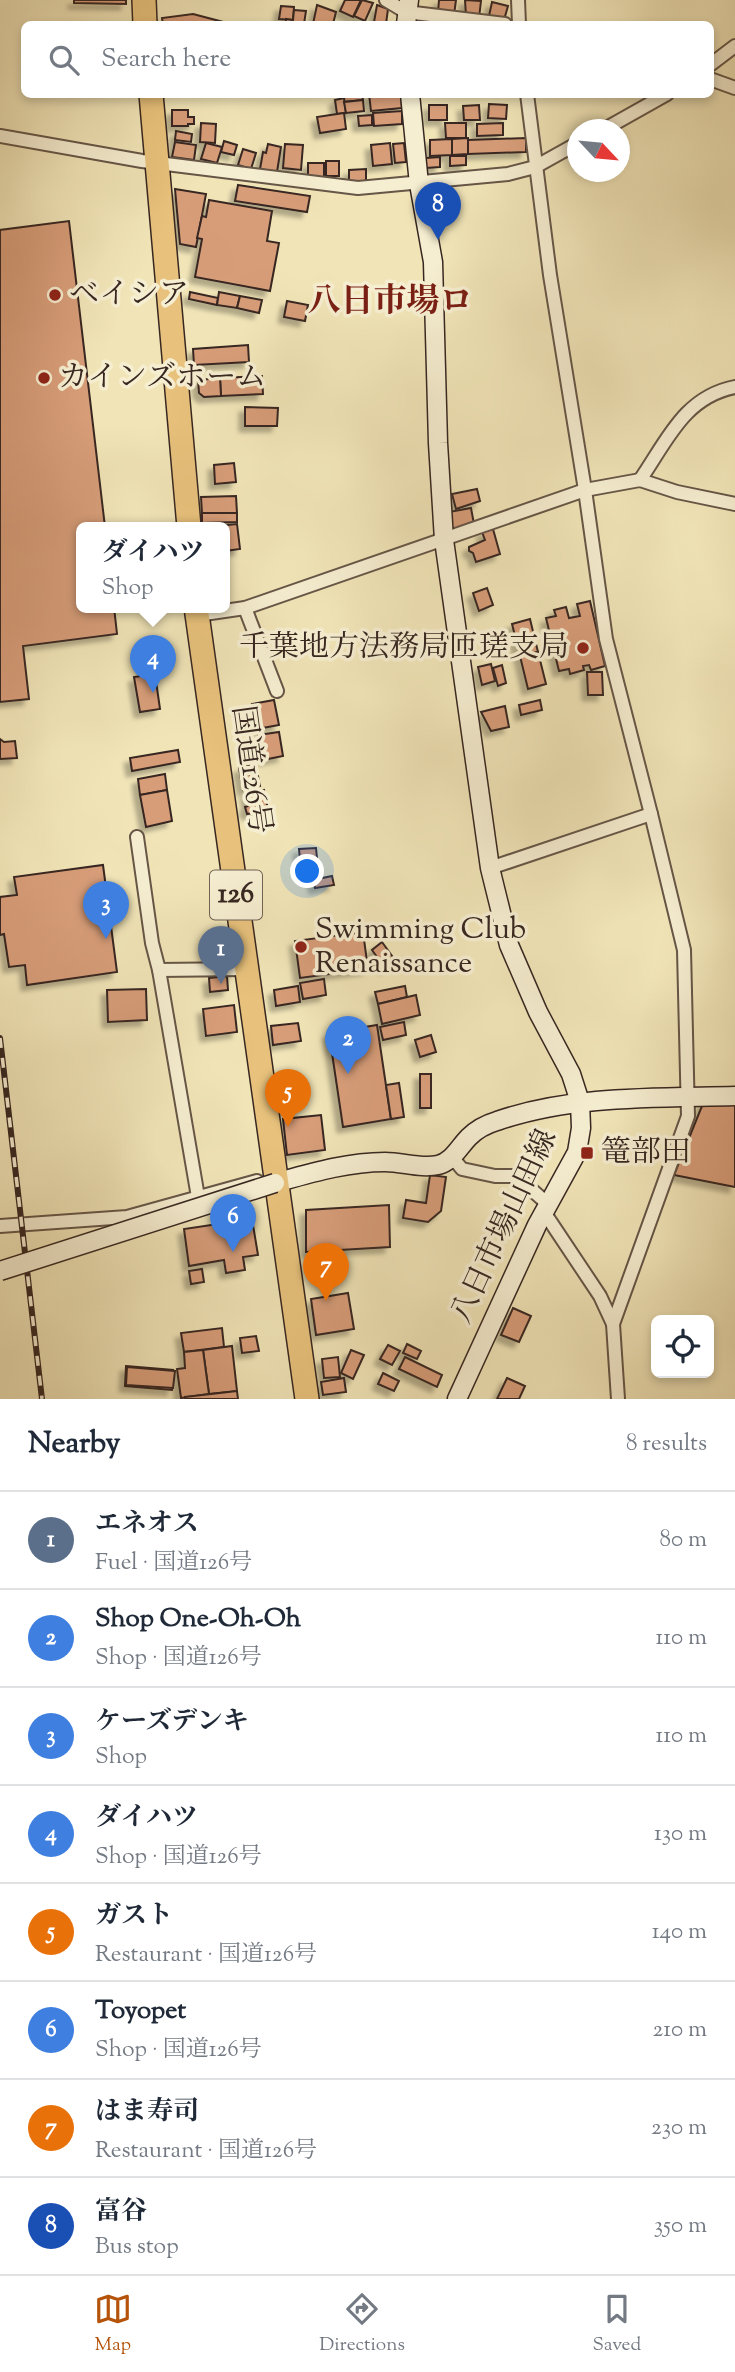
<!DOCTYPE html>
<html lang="en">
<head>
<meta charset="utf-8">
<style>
	body { margin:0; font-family:"Sorts Mill Goudy","Noto Serif JP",serif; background:#f6f6f7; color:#1f2937 }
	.controls { position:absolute; right:21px; bottom:21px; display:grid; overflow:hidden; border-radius:10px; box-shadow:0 4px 10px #0003 }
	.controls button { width:63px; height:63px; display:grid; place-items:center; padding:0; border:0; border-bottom:2px solid #e0e1e3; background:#fff; color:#1f2937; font:35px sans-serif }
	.compass { position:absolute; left:567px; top:119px; width:63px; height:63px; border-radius:50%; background:#fff; box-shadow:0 4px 10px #0003; rotate:116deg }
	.you { position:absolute; left:308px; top:872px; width:24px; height:24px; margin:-18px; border:5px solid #fff; border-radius:50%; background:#1a73e8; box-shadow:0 0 0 10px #1a73e833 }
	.badge { display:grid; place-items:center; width:46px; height:46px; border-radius:50%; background:#b45309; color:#fff; font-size:23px; font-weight:700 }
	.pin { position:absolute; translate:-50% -58px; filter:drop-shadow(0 2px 4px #0008) }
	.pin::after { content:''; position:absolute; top:37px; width:24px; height:21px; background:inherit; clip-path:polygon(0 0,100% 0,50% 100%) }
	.popup { position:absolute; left:76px; top:522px; width:154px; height:91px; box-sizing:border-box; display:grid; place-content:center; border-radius:10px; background:#fff; filter:drop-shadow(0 2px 5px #0005); font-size:23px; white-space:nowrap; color:#747a83 }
	.popup b { font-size:26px; color:#1f2937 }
	.popup::after { content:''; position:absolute; left:50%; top:100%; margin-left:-14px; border:14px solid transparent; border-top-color:#fff }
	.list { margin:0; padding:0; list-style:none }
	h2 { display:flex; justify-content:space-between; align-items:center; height:91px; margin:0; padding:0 28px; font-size:30px }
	h2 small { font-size:23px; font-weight:400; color:#747a83 }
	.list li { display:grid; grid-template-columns:46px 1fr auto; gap:21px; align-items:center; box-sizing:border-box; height:98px; padding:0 28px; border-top:2px solid #e0e1e3 }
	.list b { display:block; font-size:26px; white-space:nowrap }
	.list p { margin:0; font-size:23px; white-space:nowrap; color:#747a83 }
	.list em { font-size:23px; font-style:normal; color:#747a83 }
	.icon { flex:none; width:38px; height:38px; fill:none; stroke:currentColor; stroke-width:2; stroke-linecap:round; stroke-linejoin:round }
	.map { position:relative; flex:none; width:735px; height:1399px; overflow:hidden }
	.search { position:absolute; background:#fff; box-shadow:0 4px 10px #0003; left:21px; right:21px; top:21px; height:77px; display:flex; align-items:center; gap:18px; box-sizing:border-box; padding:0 24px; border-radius:10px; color:#747a83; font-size:26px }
	.sheet { height:875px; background:#fff }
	nav { display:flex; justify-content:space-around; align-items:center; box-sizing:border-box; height:98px; border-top:2px solid #e0e1e3; background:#fff; font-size:19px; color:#747a83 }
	nav a { display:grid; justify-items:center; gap:4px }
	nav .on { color:#b45309 }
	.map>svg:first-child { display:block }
</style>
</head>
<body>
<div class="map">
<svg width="735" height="1399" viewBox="0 0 735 1399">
	<defs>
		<filter id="shadow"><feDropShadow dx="-5.5" dy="5.5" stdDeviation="2" flood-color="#0004"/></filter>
	</defs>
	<rect width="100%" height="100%" fill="#f1e5b8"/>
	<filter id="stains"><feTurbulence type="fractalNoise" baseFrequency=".00286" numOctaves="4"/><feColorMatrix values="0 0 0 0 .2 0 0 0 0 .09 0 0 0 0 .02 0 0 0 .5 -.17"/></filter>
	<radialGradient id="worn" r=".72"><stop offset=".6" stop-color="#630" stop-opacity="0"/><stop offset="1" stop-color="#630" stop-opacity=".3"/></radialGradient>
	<g fill="#d79d79" stroke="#372721" stroke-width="2" filter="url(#shadow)">
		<polygon points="74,0 126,0 126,4 74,3"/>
		<polygon points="345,0 361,0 353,17 340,11"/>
		<polygon points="362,0 373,3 365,21 354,16"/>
		<polygon points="439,0 456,0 454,15 438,13"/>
		<polygon points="465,0 481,1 479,18 466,16"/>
		<polygon points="492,2 508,6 504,20 489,16"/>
		<polygon points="317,5 336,12 333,24 313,24"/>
		<polygon points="377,5 388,9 386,24 374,22"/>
		<polygon points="281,6 294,7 293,20 279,19"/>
		<polygon points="294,10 306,11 304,24 286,24 286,19 293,20"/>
		<polygon points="193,14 227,23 228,24 163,24 162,18"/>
		<polygon points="340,94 362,94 363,100 344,102"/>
		<polygon points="369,94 401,94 402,108 371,111"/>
		<polygon points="344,98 346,113 337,114 335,100"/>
		<polygon points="363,100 364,111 346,113 344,102"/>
		<polygon points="489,104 507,105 506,119 488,118"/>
		<rect x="429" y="105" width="18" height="15"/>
		<polygon points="479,105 480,120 464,120 463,106"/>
		<polygon points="172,110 188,110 188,117 194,117 194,124 188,124 188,126 172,126"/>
		<polygon points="402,111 402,124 374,126 373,113"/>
		<polygon points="344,113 346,129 320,133 317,117"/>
		<polygon points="372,115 372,125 359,126 358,116"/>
		<polygon points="201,123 216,124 215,143 200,142"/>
		<polygon points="445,123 466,123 466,138 446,138"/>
		<polygon points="503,123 503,135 477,136 477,124"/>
		<polygon points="176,131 192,134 191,142 175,140"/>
		<polygon points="468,138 468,154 452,155 452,139"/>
		<polygon points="526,138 526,152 468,154 468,140"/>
		<polygon points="452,139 452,155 430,156 430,140"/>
		<polygon points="224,141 237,145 234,155 221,152"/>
		<polygon points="175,142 196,145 194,160 172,157"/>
		<polygon points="206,143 222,147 217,163 201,159"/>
		<polygon points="390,143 392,164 373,166 371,145"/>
		<polygon points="404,143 406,162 395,163 393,144"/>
		<polygon points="268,144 281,147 277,172 260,169 263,152 266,153"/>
		<polygon points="285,144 303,145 301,170 283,168"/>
		<polygon points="243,149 256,153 251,169 238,165"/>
		<polygon points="450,156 466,156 466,165 450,166"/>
		<polygon points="440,157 440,167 426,168 426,158"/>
		<rect x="326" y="161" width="13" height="15"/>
		<rect x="308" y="163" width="16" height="16"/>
		<polygon points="366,169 366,181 349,181 349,170"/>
		<polygon points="238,185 310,196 307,212 235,201"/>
		<polygon points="175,189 206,194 196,247 180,244"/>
		<polygon points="209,200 272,211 267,241 279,243 270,291 195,277 202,239 197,238 202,216 206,217"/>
		<polygon points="69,221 105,527 81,527 81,607 114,607 117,634 23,646 29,699 0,702 0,230"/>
		<polygon points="190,292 218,298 217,305 189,299"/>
		<polygon points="219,292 240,296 237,308 217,305"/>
		<polygon points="240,296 262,300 259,313 237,308"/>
		<polygon points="287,301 308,305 305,321 284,317"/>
		<polygon points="248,345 249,362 194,365 193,349"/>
		<polygon points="262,376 263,394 221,396 220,378"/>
		<polygon points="220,378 221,396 204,397 199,393 198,380"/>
		<polygon points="245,407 278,408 277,426 245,426"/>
		<polygon points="234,463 236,482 215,484 214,465"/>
		<polygon points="477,489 480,501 456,509 452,494"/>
		<polygon points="236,496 237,513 202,513 201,497"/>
		<polygon points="471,508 474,524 452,529 449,512"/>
		<polygon points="202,513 237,513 237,522 202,523"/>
		<polygon points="237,524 240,549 225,551 225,527 217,526"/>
		<polygon points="493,529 500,554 476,562 473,553 469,551 469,547 485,540 482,532"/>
		<polygon points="487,588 493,605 479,611 473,593"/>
		<polygon points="590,601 605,666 591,670 589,665 583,666 584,670 570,674 569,669 559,671 546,618 556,616 554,610 566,607 569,618 580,616 577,604"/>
		<polygon points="530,619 538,652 520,656 512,624"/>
		<polygon points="538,652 546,684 528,689 520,656"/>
		<polygon points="491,664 495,681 482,685 478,667"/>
		<polygon points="502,665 506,683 498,686 493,668"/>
		<polygon points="587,672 602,672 603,695 588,695"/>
		<polygon points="155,674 160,709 140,712 134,677"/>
		<polygon points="274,700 279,725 257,729 252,704"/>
		<polygon points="540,700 542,710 521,715 519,705"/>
		<polygon points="505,706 509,727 491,731 481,712"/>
		<polygon points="279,732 283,756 263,760 258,735"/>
		<polygon points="0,739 4,742 15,741 17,758 0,759"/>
		<polygon points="178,750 180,762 132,771 130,758"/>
		<polygon points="249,766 251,778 258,776 260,786 243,790 239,768"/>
		<polygon points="165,774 167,790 140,795 138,779"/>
		<polygon points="167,790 172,821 146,827 140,795"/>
		<polygon points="264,790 268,810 247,814 245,807 248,806 246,793"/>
		<polygon points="316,848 318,868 301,870 299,849"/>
		<polygon points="103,865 117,972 27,985 25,965 9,967 4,934 0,935 0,897 17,895 14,877"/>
		<polygon points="332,876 334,885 315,888 313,880"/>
		<polygon points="363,932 368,969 300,978 295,941"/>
		<polygon points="382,942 395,960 385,968 372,950"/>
		<polygon points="227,976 228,990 210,992 209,978"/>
		<polygon points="324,979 326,995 303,999 300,983"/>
		<polygon points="298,986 300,1002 276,1006 274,990"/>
		<polygon points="405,986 407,997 378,1004 375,992"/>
		<polygon points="146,989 147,1020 108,1022 107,990"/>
		<polygon points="416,995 420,1015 382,1024 378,1004"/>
		<polygon points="234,1005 237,1032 206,1036 203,1009"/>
		<polygon points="404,1022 406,1035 383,1040 380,1027"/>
		<polygon points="298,1023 301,1041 273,1045 271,1026"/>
		<polygon points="377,1025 391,1119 343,1127 329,1033"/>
		<polygon points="431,1035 436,1052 420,1057 415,1040"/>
		<rect x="420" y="1074" width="11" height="34"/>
		<polygon points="399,1083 404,1117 391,1119 386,1085"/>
		<polygon points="735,1100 735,1187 674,1175 704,1101"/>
		<polygon points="321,1115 325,1150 287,1155 283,1119"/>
		<polygon points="430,1175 446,1177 441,1211 428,1222 403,1218 406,1200 426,1203"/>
		<polygon points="389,1205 390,1247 306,1252 306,1210"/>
		<polygon points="252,1219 258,1255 243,1257 245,1270 226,1273 224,1260 189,1266 184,1229"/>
		<polygon points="202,1269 204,1282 191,1284 189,1271"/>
		<polygon points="348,1293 354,1329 316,1335 311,1299"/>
		<polygon points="513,1308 531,1316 519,1342 501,1335"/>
		<polygon points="222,1328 224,1347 184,1352 181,1333"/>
		<polygon points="256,1336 259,1351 242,1353 240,1338"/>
		<polygon points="407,1344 421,1351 417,1359 403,1353"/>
		<polygon points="388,1345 400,1351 392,1365 380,1359"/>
		<polygon points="232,1346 237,1391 209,1394 203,1350"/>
		<polygon points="203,1350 209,1394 181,1398 177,1369 185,1368 184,1352"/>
		<polygon points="351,1350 364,1355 353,1379 341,1373"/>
		<polygon points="338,1357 340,1377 324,1378 322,1359"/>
		<polygon points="405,1357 442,1375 437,1387 399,1369"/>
		<polygon points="126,1366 173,1370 172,1390 125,1386"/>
		<polygon points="127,1367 175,1371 173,1388 126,1385"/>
		<polygon points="383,1373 399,1381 394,1391 378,1384"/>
		<polygon points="344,1378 346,1392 323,1395 321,1382"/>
		<polygon points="507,1378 525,1386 519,1399 497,1399"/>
		<polygon points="237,1391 238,1399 185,1399 185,1397"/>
	</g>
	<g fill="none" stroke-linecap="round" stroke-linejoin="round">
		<g stroke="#665647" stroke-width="16">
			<g id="street">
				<polyline points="386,0 406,12 505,24"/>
				<polyline points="518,0 519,24"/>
				<polyline points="710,65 735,46"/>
				<polyline points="710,79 735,88"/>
				<polyline points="527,94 550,275 585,490 606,639 651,814 684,950 688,1116 613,1324"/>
				<polyline points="603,130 667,94"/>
				<polyline points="0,136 142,161 358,188 508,174 535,167 578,143"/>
				<path d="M640 480C667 441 684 397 735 387"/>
				<polyline points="245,608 277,691"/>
				<polyline points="197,615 245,608 585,490 640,480 677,492 735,504"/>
				<polyline points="137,837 152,943 159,970 198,1197"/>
				<polyline points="490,868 651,814"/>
				<polyline points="159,970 246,969"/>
				<polyline points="452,1157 462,1169 495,1176 516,1176 549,1205"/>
				<polyline points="544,1212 600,1296 613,1324 618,1399"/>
				<polyline points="0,1226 127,1217 257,1181"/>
			</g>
		</g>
		<g stroke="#372721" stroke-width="21">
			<g id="secondary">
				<polyline points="406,24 409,0"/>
				<polyline points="410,94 419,184 433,262 438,443 444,540 490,868 509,945 538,1012 571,1074 580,1102 581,1128 577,1152 537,1225 457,1399"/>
				<path d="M275 1183C311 1173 347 1162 385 1162 403 1162 421 1169 438 1165 452 1162 459 1147 469 1137 476 1130 487 1124 497 1121 571 1095 657 1098 735 1096"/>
			</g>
		</g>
		<g stroke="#372721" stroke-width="26">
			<g id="highway">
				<polyline points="144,0 145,24"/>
				<polyline points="151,94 189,527"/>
				<polyline points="196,607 307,1399"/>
			</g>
		</g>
		<use href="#street" stroke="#f6eed1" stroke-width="12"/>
		<use href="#secondary" stroke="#f6eed1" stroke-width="18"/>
		<use href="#highway" stroke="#e8c27c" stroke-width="23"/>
		<g stroke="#372721" stroke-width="6">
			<polyline id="rail" points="0,1038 42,1399"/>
		</g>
		<use href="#rail" stroke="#f6eed1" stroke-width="3.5" stroke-dasharray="10" stroke-linecap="butt"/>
		<g stroke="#372721" stroke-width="21" stroke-linecap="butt">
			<polyline id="secondary-bridge" points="0,1271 275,1183"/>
		</g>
		<use href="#secondary-bridge" stroke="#f6eed1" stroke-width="18"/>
	</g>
	<g fill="#8f2418" stroke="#f6eed1" stroke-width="2.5">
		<circle cx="55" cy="295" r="7"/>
		<circle cx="44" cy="378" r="7"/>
		<circle cx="583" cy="648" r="7"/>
		<circle cx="301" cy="947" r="7"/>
		<rect x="580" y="1146" width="14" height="14" rx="3.5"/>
	</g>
	<g text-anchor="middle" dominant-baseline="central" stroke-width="7" stroke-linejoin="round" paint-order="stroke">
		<rect fill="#f6eed1" stroke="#706356" stroke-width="2" x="210" y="870.5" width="52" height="49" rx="5"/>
		<g font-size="28" font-weight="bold" fill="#372721">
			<text x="236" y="895">126</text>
		</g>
		<g font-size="30" fill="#372721" stroke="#f6eed1" text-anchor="start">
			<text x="69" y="295">ベイシア</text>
			<text x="58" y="378">カインズホーム</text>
			<text x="569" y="648" text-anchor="end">千葉地方法務局匝瑳支局</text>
			<text x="315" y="930">Swimming Club<tspan x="315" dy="34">Renaissance</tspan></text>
			<text x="601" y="1153">篭部田</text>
		</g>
		<g font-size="30" fill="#372721" stroke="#f6eed1">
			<text transform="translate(250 770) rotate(82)">国道126号</text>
			<text transform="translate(505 1227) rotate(-65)">八日市場山田線</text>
		</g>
		<g font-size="33" font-weight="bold" fill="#7a1f14" stroke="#f6eed1">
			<text x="390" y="303">八日市場ロ</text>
		</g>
	</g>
	<rect width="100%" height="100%" filter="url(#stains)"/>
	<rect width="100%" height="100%" fill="url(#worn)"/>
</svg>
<div class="controls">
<button><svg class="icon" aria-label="locate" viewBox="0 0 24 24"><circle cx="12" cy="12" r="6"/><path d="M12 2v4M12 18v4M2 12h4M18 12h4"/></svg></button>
</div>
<svg class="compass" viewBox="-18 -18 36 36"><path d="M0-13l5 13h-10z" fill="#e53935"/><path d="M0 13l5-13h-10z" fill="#747a83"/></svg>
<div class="you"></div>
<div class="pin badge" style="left:221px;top:984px;background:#5c6f8a">1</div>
<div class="pin badge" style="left:348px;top:1074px;background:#3f7fe0">2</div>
<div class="pin badge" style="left:106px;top:939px;background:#3f7fe0">3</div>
<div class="pin badge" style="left:153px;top:693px;background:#3f7fe0">4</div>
<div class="popup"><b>ダイハツ</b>Shop</div>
<div class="pin badge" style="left:288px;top:1127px;background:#e8710a">5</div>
<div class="pin badge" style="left:233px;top:1252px;background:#3f7fe0">6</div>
<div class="pin badge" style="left:326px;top:1301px;background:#e8710a">7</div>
<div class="pin badge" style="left:438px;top:240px;background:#1a4fb4">8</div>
<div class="search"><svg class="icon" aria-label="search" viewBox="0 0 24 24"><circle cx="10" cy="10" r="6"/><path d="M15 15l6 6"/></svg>Search here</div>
</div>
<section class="sheet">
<h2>Nearby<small>8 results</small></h2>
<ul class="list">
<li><span class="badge" style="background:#5c6f8a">1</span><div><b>エネオス</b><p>Fuel · 国道126号</p></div><em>80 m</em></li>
<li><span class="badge" style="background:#3f7fe0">2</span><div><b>Shop One-Oh-Oh</b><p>Shop · 国道126号</p></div><em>110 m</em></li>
<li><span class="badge" style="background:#3f7fe0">3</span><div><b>ケーズデンキ</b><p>Shop</p></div><em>110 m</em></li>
<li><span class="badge" style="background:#3f7fe0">4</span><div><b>ダイハツ</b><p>Shop · 国道126号</p></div><em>130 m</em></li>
<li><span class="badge" style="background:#e8710a">5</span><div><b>ガスト</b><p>Restaurant · 国道126号</p></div><em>140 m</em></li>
<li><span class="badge" style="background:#3f7fe0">6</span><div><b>Toyopet</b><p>Shop · 国道126号</p></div><em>210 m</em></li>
<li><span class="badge" style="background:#e8710a">7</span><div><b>はま寿司</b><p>Restaurant · 国道126号</p></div><em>230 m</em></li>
<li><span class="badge" style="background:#1a4fb4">8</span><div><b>富谷</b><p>Bus stop</p></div><em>350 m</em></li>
</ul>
</section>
<nav>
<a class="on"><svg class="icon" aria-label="map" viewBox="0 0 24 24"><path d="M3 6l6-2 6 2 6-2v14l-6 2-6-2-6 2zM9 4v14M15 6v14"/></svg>Map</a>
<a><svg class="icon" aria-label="directions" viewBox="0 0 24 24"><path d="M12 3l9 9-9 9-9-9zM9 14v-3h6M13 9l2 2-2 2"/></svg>Directions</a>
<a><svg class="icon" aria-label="saved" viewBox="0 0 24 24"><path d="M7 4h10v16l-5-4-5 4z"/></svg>Saved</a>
</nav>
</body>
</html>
